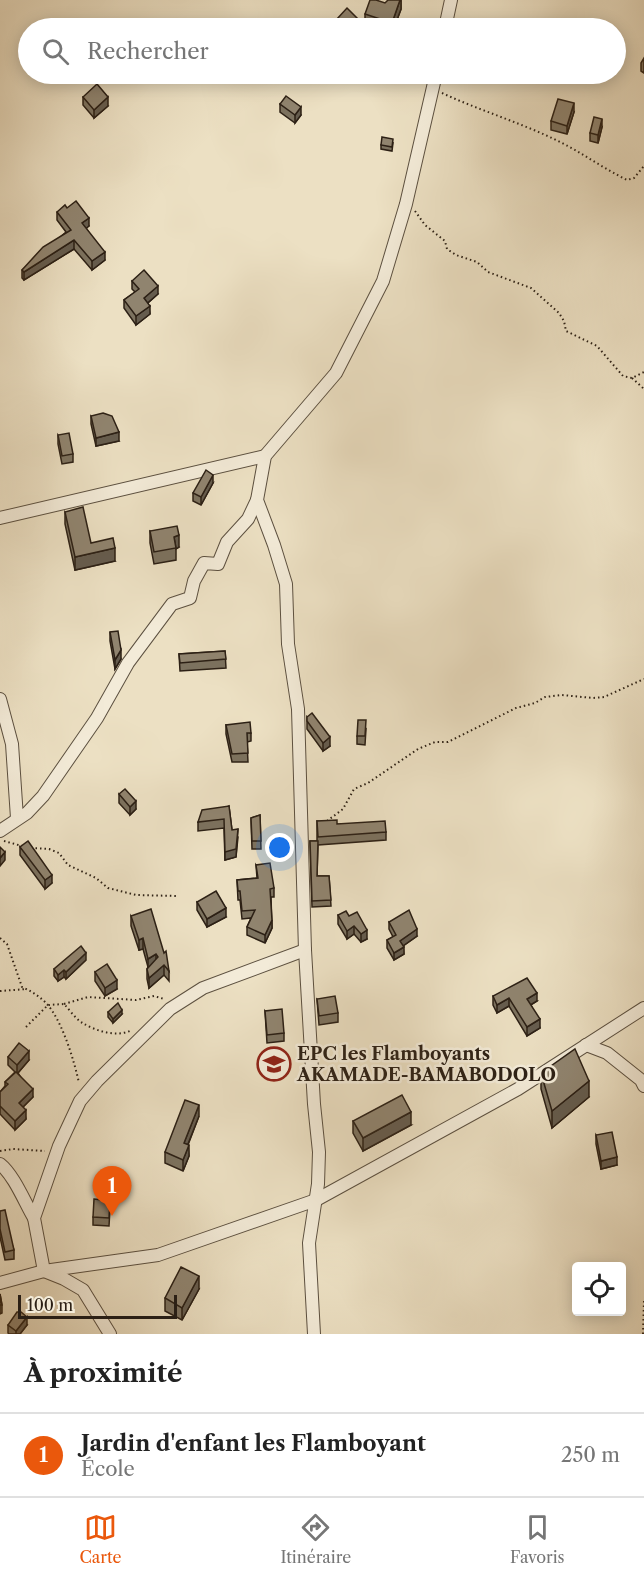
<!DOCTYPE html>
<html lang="fr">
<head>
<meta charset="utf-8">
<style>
	body { margin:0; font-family:"Libre Caslon Text",serif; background:#f2f2f2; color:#222 }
	.controls { position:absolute; right:18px; bottom:18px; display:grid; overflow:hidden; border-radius:6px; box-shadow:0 3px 15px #0003 }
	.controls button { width:54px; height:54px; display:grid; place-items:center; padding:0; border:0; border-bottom:2px solid #e0e0e0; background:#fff; color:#222; font:30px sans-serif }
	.scale { position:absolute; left:18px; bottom:15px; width:159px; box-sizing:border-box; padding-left:6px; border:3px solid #2c2015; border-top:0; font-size:16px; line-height:21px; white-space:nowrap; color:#2c2015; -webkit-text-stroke:4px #f3ebd8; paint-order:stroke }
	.you { position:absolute; left:280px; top:848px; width:21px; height:21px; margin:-15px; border:4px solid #fff; border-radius:50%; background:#1a73e8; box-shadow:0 0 0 9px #1a73e833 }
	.badge { display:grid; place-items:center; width:39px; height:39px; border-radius:50%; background:#ea580c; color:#fff; font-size:20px; font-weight:700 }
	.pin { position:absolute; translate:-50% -50px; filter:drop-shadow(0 2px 3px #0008) }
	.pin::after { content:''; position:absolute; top:32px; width:21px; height:18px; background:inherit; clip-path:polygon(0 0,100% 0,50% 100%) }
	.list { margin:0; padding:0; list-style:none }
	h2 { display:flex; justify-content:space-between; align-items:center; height:78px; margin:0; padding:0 24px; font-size:26px }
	h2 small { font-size:20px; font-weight:400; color:#767676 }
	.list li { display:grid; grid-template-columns:39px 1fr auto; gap:18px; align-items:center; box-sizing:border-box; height:84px; padding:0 24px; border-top:2px solid #e0e0e0 }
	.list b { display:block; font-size:22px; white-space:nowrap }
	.list p { margin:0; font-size:20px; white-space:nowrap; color:#767676 }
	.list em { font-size:20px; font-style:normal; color:#767676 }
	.icon { flex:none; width:33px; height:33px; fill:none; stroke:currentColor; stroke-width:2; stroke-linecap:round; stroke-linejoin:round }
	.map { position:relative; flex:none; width:644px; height:1334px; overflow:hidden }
	.search { position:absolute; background:#fff; box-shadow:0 3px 15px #0003; left:18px; right:18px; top:18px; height:66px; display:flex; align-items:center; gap:15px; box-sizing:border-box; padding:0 21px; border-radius:33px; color:#767676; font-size:22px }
	.sheet { height:162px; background:#fff }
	nav { display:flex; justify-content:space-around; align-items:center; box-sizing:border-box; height:84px; border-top:2px solid #e0e0e0; background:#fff; font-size:16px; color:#767676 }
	nav a { display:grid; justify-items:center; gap:3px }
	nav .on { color:#ea580c }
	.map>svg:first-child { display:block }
</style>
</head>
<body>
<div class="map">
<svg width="644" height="1334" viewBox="0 0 644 1334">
	<rect width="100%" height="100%" fill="#ece0c3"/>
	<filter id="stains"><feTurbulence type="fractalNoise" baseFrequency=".00333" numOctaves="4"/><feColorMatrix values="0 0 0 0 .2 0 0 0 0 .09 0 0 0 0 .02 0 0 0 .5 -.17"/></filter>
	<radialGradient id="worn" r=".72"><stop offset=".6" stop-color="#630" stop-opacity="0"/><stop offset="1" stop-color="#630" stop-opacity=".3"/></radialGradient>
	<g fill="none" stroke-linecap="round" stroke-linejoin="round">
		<g stroke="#5c5040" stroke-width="14">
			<g id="minor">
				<polyline points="445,28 451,0"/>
				<polyline points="0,518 265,456"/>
				<polyline points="0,699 12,744 17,818"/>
				<polyline points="0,831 27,813 43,796 97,718 128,663 172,604 190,598 194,581 204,563 218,564 227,542 248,519 257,500"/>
				<polyline points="586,1045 607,1053 641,1080 644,1086"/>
				<path d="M0 1164C14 1175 25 1203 34 1218"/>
				<polyline points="0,1283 44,1271 158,1255 316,1200 518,1089 644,1008"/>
				<polyline points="110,1334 83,1290 64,1279 44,1271 34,1218 59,1146 80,1101 97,1081 170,1009 203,988 305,950"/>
				<polyline points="314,1334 309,1243 318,1184 319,1152 314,1104 305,950 298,709 288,644 286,584 274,545 257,500 265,456 336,373 383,281 406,204 436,74"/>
			</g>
		</g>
		<g stroke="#2c2015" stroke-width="2" stroke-dasharray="1.5 3" stroke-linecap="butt">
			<path d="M442 93C485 113 533 126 575 150 592 160 609 171 627 180L634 178 644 166"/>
			<polyline points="415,211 425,225 445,241 447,249 456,255 477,262 488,272 531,288 559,313 564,321 566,331 597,346 623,376 632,378 644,372"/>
			<polyline points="632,378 644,389"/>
			<polyline points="327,821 343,809 354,789 368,783 418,749 435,742 448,742 516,708 535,703 545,697 562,695 593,698 604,697 644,679"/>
			<polyline points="4,841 22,846"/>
			<polyline points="31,848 49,849 59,853 68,865 96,878 108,888 136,895 178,896"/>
			<path d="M0 938 7 944 22 987C31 991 39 996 46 1003 62 1020 74 1060 79 1083"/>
			<polyline points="0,991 27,989"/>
			<polyline points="64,1004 88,997 136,1000 154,996 164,999"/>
			<path d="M26 1027 48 1005 64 1004C69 1009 74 1017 81 1022 95 1031 117 1038 132 1030"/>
			<polyline points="0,1151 13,1149 45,1151"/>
			<polyline points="643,1334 644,1301"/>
		</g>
		<use href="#minor" stroke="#f3ebd8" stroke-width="12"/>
	</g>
	<g fill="#7c725f" stroke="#2c2015" stroke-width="1.5">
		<polygon points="401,0 401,9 394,28 372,28 365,26 365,14 385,3"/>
		<polygon points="337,19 359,28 337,28"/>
		<polygon points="644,58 644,73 641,71 641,63"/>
		<polygon points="83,97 108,106 94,118 83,105"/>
		<polygon points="280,104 301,115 295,123 280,112"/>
		<polygon points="574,112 567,134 551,130 551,121"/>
		<polygon points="602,127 598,143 590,141 590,133"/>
		<polygon points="393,143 392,151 381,149 381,145"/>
		<polygon points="67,208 89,226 86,228 105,260 92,270 74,249 24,280 22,278 22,270 66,232 57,220 57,212"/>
		<polygon points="132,281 158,294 148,303 150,314 136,325 124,308 124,300 135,292 132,289"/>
		<polygon points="91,416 119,441 96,446 91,424"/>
		<polygon points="58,435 73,454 73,462 62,464 58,444"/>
		<polygon points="213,483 201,505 193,501 193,493"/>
		<polygon points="65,512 91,543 115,561 75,570 65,524"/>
		<polygon points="150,531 179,547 176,549 176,560 154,564 150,543"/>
		<polygon points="110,632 121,659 115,669 110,641"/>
		<polygon points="225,651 226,668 180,671 179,654"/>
		<polygon points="307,717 330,746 323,751 307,729"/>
		<polygon points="226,725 251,733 251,741 247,742 248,762 232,762 226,734"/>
		<polygon points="366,729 365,745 357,744 357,736"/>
		<polygon points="119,794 136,809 130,815 119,803"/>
		<polygon points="229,806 232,830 238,837 236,857 225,860 224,828 198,831 198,822"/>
		<polygon points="260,815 261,849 252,849 251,818"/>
		<polygon points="317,821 386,832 386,840 318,845 317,876 329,876 331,906 312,907 310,841 317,841"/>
		<polygon points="20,847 52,883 45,889 20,855"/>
		<polygon points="256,865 274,888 274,897 271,897 272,928 265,943 247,935 247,927 251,918 242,919 240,900 238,900 237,880 257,878"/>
		<polygon points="197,902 226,917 207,927 197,910"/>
		<polygon points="338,915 349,916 367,939 361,942 354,934 347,939 338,924"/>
		<polygon points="131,916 169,971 169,981 164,975 149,988 147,979 147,969 148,967 143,949 139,950 131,926"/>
		<polygon points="389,922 417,936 403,946 404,954 394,960 387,948 387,940 393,937 389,929"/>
		<polygon points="86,960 66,979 64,977 58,981 54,976 54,969"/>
		<polygon points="95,972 117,989 105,996 95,981"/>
		<polygon points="493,996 537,1001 531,1005 540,1028 527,1036 509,1006 497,1013 493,1005"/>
		<polygon points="317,999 338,1013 338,1022 319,1025"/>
		<polygon points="265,1011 284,1033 284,1041 267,1043"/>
		<polygon points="108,1012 122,1014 113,1023 108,1017"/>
		<polygon points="8,1057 29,1060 18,1073 33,1097 23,1107 26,1119 15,1130 0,1114 0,1092 5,1086 5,1082 15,1072 8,1065"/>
		<polygon points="541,1073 589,1097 552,1128 541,1089"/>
		<polygon points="199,1116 188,1145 189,1156 183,1171 165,1163 165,1152"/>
		<polygon points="353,1121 411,1125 363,1151 353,1133"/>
		<polygon points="596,1135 617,1165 601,1169 596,1144"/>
		<polygon points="110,1209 109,1226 93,1225 93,1217"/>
		<polygon points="0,1211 14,1250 14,1259 5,1260 0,1237"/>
		<polygon points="199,1289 182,1320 165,1311 165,1298"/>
		<polygon points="0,1294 2,1305 2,1313 0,1314"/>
		<polygon points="8,1325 27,1325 20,1334 9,1334 8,1333"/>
	</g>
	<g fill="#655c4e" stroke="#2c2015" stroke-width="1.5">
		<polygon points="400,0 401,0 401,9 394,28 392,28 392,23"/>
		<polygon points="359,20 359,28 351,28"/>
		<polygon points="108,97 108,106 94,118 94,110"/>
		<polygon points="574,103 574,112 567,134 567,126"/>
		<polygon points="301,107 301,115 295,123 295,115"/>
		<polygon points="602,119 602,127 598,143 598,135"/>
		<polygon points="89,218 89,226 82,232 82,223"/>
		<polygon points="74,240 74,249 24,280 24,272"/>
		<polygon points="105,252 105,260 92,270 92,261"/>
		<polygon points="158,286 158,294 144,306 144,298"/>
		<polygon points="150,306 150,314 136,325 136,316"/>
		<polygon points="119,432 119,441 96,446 96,438"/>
		<polygon points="213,475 213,483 201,505 201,497"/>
		<polygon points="179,535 179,547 176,549 174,537"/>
		<polygon points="115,548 115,561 75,570 75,557"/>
		<polygon points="121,650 121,659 115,669 115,660"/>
		<polygon points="330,737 330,746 323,751 323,743"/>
		<polygon points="136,801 136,809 130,815 130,807"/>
		<polygon points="238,829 236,857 225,860 225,852"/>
		<polygon points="5,852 5,860 0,866 0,858"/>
		<polygon points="52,875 52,883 45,889 45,880"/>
		<polygon points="226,908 226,917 207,927 207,919"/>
		<polygon points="272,920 272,928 265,943 265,935"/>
		<polygon points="354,926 354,934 347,939 347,931"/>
		<polygon points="417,929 417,936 400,948 400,941"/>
		<polygon points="367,930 367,939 361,942 361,934"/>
		<polygon points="143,938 143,949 139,950 139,940"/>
		<polygon points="404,947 404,954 394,960 394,953"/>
		<polygon points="86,953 86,960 66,979 66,972"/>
		<polygon points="156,954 156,965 148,969 148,959"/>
		<polygon points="164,965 164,975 149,988 149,978"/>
		<polygon points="64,970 64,977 58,981 58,975"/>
		<polygon points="117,980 117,989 105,996 105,988"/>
		<polygon points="537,993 537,1001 527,1007 527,999"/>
		<polygon points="509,998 509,1006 497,1013 497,1005"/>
		<polygon points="122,1010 122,1014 113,1023 113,1019"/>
		<polygon points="540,1019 540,1028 527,1036 527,1027"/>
		<polygon points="29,1051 29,1060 17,1074 17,1065"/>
		<polygon points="589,1081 589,1097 552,1128 552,1111"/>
		<polygon points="33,1089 33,1097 19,1111 19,1103"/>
		<polygon points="199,1105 199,1116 184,1154 184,1143"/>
		<polygon points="26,1110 26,1119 15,1130 15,1121"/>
		<polygon points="411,1112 411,1125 363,1151 363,1138"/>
		<polygon points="189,1145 189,1156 183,1171 183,1160"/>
		<polygon points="617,1157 617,1165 601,1169 601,1161"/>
		<polygon points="199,1276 199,1289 182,1320 182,1308"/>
		<polygon points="27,1317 27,1325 20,1334 16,1334 16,1331"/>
	</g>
	<g fill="#90846f" stroke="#2c2015" stroke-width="1.5">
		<polygon points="370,0 376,0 385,3 388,0 400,0 392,23 365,14"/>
		<polygon points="347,8 359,20 351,28 348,28 337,19"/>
		<polygon points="97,84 108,97 94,110 83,97"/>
		<polygon points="286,96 301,107 295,115 280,104"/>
		<polygon points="558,99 574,103 567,126 551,121"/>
		<polygon points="594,117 602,119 598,135 590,133"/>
		<polygon points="382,137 393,139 392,147 381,145"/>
		<polygon points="76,201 89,218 82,223 105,252 92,261 74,240 24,272 22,270 43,247 71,230 57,212 65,205 67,208"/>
		<polygon points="144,270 158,286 144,298 150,306 136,316 124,300 139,289 132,281"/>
		<polygon points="103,413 112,416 119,432 96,438 91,416"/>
		<polygon points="69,433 73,454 62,456 58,435"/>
		<polygon points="206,470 213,475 201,497 193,493"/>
		<polygon points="83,507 91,543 113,538 115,548 75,557 65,512"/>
		<polygon points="177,526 179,535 174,537 176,548 154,552 150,531"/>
		<polygon points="118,631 121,650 115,660 110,632"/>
		<polygon points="225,651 226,659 180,663 179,654"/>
		<polygon points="312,713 330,737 323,743 307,721 307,717"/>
		<polygon points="358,720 366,720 365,736 357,736"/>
		<polygon points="250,722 251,733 247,733 248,753 232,754 226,725"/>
		<polygon points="125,789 136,801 130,807 119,794"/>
		<polygon points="229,806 232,830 238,829 236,849 225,852 224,819 198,822 202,810"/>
		<polygon points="260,815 261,841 252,841 251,818"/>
		<polygon points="337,820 337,824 385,821 386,832 318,837 317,821"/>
		<polygon points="28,841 52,875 45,880 20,847"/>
		<polygon points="310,841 318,841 317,876 329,876 331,900 312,901"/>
		<polygon points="0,847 5,852 0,858"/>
		<polygon points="270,863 274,888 270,889 272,920 265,935 247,927 255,910 242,911 240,891 238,891 237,880 258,878 256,865"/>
		<polygon points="216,891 226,908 207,919 197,902"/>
		<polygon points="151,909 164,953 166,951 169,971 164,965 149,978 147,969 158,957 156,954 148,959 143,938 139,940 131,916"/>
		<polygon points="409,910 417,929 400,941 404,947 394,953 387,940 396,935 389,922"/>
		<polygon points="346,911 349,916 357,912 367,930 361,934 354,926 347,931 338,915"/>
		<polygon points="81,946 86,953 66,972 64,970 58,975 54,969"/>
		<polygon points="107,964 117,980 105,988 95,972"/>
		<polygon points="527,978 537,993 527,999 540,1019 527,1027 509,998 497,1005 493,996"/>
		<polygon points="335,996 338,1013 319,1016 317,999"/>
		<polygon points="118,1003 122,1010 113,1019 108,1012"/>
		<polygon points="282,1009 284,1033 267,1035 265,1011"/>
		<polygon points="19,1043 29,1051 17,1065 8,1057"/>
		<polygon points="575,1049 589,1081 552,1111 541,1073"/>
		<polygon points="16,1072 33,1089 19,1103 26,1110 15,1121 0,1106 0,1092 8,1084 5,1082"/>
		<polygon points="402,1095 411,1112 363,1138 353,1121"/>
		<polygon points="185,1100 199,1105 184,1143 189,1145 183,1160 165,1152"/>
		<polygon points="612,1132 617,1157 601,1161 596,1135"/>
		<polygon points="94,1199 110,1201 109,1218 93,1217"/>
		<polygon points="5,1210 14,1250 5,1252 0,1229 0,1211"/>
		<polygon points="181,1267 199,1276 182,1308 165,1298"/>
		<polygon points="0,1294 2,1305 0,1305"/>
		<polygon points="17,1312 21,1312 27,1317 16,1331 8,1325"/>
	</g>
	<defs>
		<g id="school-ring" transform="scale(1.725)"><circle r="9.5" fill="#f3ebd8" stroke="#8f2418" stroke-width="1.5"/><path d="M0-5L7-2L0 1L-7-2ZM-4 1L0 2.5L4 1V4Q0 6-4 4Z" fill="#8f2418"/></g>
	</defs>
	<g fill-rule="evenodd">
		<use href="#school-ring" x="274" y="1064"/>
	</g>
	<g text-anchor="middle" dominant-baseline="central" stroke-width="5" stroke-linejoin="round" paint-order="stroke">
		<g font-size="18" font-weight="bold" fill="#2c2015" stroke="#f3ebd8" text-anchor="start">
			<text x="297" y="1054">EPC les Flamboyants<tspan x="297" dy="21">AKAMADE-BAMABODOLO</tspan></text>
		</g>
	</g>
	<rect width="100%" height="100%" filter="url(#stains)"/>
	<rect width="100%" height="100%" fill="url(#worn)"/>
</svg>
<div class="controls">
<button><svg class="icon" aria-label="locate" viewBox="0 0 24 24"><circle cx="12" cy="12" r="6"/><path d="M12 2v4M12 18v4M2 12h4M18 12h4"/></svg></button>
</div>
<div class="scale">100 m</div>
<div class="you"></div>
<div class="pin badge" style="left:112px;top:1216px">1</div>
<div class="search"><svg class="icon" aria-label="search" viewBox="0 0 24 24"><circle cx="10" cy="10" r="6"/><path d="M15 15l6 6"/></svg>Rechercher</div>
</div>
<section class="sheet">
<h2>À proximité<small></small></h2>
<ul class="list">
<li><span class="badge">1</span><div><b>Jardin d'enfant les Flamboyant</b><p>École</p></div><em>250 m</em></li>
</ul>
</section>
<nav>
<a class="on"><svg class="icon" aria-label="map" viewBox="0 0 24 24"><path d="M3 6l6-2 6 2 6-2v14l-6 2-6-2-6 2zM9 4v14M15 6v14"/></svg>Carte</a>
<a><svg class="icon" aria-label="directions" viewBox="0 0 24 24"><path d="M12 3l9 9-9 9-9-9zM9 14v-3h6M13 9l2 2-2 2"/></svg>Itinéraire</a>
<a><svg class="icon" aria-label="saved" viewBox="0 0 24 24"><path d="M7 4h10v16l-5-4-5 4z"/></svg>Favoris</a>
</nav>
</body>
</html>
